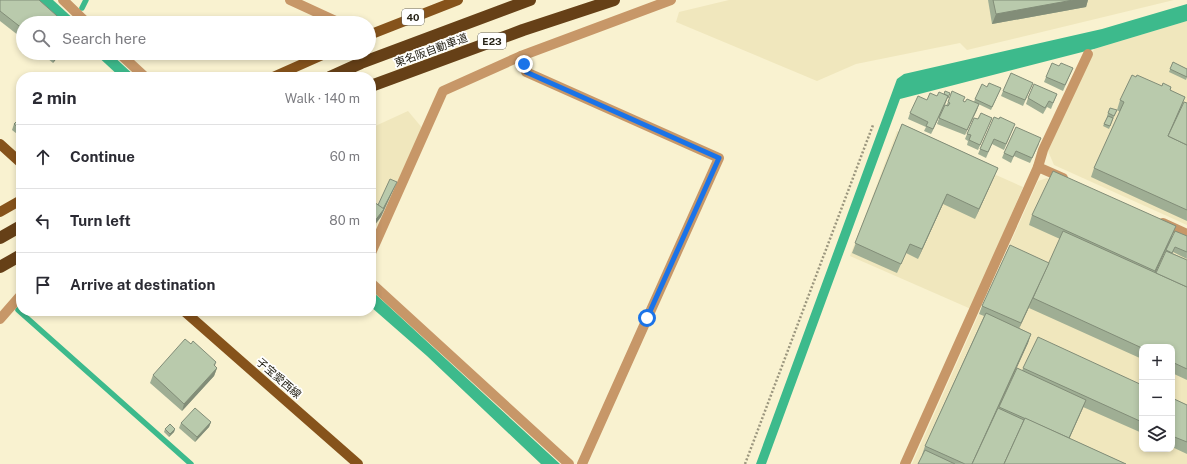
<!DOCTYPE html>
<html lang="en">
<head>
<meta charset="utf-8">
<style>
	body { margin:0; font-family:"Public Sans","Noto Sans JP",sans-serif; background:#f7f7f7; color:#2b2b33 }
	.controls { position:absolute; right:12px; bottom:12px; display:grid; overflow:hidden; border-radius:8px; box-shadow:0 2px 6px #0003 }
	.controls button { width:36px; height:36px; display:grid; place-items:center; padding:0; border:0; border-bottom:1px solid #e1e1e2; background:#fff; color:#2b2b33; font:20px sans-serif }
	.stop { position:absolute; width:12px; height:12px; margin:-9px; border:3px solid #1a73e8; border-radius:50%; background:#fff }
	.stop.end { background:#1a73e8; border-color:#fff; box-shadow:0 1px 4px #0008 }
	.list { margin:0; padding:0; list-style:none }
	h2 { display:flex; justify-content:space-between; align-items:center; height:52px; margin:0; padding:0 16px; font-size:17px }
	h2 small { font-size:13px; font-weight:400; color:#7c7c81 }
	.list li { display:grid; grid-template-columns:26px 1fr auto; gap:12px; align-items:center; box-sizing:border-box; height:64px; padding:0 16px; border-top:1px solid #e1e1e2 }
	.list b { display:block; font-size:15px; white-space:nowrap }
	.list em { font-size:13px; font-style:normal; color:#7c7c81 }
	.icon { flex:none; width:22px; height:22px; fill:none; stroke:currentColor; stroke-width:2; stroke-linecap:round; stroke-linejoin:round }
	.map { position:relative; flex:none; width:1187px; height:464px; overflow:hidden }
	.search { position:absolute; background:#fff; box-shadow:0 2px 6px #0003; left:16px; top:16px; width:360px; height:44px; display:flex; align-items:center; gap:10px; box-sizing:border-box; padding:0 14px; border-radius:22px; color:#7c7c81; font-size:15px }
	.panel { position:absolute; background:#fff; box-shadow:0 2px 6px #0003; left:16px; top:72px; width:360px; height:244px; border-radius:16px }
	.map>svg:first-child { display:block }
</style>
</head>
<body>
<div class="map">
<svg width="1187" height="464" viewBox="0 0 1187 464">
	<rect width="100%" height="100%" fill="#f9f2d0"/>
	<g fill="#f0e7bd" fill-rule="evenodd">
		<polygon points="729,0 1174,0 967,50 960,43 856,64 817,81 676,22 679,12"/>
		<polygon points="1187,21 1187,225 1054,165 1048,151 1094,49"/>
		<polygon points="408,111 423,129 371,237 371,128"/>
		<polygon points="897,131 1023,187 971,309 850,256"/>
		<path d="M1047 178 1187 240V464H912L1038 181ZM1142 347H1172V449H1142Z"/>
	</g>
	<g fill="#3dba8c">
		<polygon points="36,0 53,0 78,23 61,23"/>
		<polygon points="1187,4 1187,21 1094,49 900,99 766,464 756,464 897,79 904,74 1102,29"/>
		<polygon points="94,53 110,53 136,77 120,77"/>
		<polygon points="371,290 560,464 541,464 427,356 371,307"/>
	</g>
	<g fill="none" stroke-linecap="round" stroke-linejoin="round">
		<g stroke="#3dba8c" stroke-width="5.5">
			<polyline points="82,8 86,0"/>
			<polyline points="18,310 191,464"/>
		</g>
		<polyline stroke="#9b967e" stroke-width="2.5" stroke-dasharray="2 2" stroke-linecap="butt" points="745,464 873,125"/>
		<g stroke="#c79768" stroke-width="10">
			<polyline points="63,0 87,23"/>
			<polyline points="290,0 340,23"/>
			<polyline points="119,53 145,77"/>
			<polyline points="521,56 526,72 719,158 582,464"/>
			<polyline points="1038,167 1043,150 1088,54"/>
			<polyline points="1163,223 1187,234"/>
			<polyline points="371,253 443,91 521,56 671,0"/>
			<polyline points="371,283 569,464"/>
			<polyline points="0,319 21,295"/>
			<polyline points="905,464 1038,167 1063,178"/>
		</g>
		<g stroke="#86531b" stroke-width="10">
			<polyline points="369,35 458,0"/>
			<polyline points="273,77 327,53"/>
			<polyline points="0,144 21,163"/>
			<polyline points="0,212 21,200"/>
			<polyline points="184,311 358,464"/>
		</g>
		<g stroke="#664017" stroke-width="12">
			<polyline points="330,77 361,63 530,0"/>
			<polyline points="371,86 523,30 614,0"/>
			<polyline points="0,238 21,226"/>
			<polyline points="0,267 21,255"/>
		</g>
	</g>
	<g fill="#9fae94" fill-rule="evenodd">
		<polygon points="0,0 23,23 23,39 0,21"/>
		<polygon points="988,0 1088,0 1086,7 992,24"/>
		<polygon points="41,53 61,53 53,63"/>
		<polygon points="1173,62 1187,69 1187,77 1186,80 1169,72"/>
		<polygon points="1059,66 1073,68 1063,91 1044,82 1046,77"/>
		<polygon points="1033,83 1023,106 1001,96 1003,91"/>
		<polygon points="1162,86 1171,87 1170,90 1185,97 1182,106 1187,103 1187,221 1091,177 1094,168 1120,112 1117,110 1120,100"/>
		<polygon points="987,87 1001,88 991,110 974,102 975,99"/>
		<polygon points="950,93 931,134 924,131 926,127 908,119 910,113 927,100 937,96"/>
		<polygon points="1057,94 1051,109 1047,107 1043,114 1026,104 1028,98"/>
		<polygon points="963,101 965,102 979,104 965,135 937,124 939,118 948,102"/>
		<polygon points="1117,110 1109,129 1103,126 1107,117 1107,116 1108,113"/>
		<polygon points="21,117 21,137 12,130 14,124"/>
		<polygon points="994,117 1013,129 1004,150 992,144 986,158 978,154"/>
		<polygon points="992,118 978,150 967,145 968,141 965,139 967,134 978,119"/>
		<polygon points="902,124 998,168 994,177 975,219 943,204 918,259 906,253 897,273 852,253"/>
		<polygon points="1039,144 1030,163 1014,156 1011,163 1002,158 1004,153"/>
		<path d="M1032 215 1176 226 1172 236H1187V259L1173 252 1172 253 1187 260V380L1172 373V347H1142V359L1029 308 1031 303 1019 328 1031 334 1028 343 998 408H999L1017 368 1022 371 1023 368 1142 385V433L1083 407 1069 438 1126 464H918L922 456V455L925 446 984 316 979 314 982 306 1049 263 1060 239 1029 225ZM1166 250 1164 256 1156 273V272Z"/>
		<polygon points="191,344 216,362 215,366 217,368 214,376 182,411 150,383 153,375"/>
		<polygon points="1172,398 1187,405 1187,454 1172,447"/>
		<polygon points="211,422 209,427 195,442 179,428 181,423"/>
		<polygon points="165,429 175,429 174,432 169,437 164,432"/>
	</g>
	<g fill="#828d78">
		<polygon points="1073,0 1088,0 1086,7 992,24 996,14"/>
		<polygon points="57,53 61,53 53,63 56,55"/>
		<polygon points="948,96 946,102 931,134 933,129"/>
		<polygon points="979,104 977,110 965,135 967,130"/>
		<polygon points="998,168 994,177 975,219 979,209"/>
		<polygon points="397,182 381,217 371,230 371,226"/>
		<polygon points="947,194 943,204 918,259 922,249"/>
		<polygon points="1176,226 1172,236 1152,281 1155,271"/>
		<polygon points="1033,298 1031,303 1018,331 1021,323"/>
		<polygon points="1031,334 1028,343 973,464 972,464"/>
		<polygon points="217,368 214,376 182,411 184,404"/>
		<polygon points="1086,400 1083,408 1066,446 1068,438"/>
		<polygon points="211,422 209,427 195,442 197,437"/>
		<polygon points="175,429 174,432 169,437 170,434"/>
	</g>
	<g fill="#b9caac" stroke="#828d78">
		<polygon points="0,0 39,0 65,23 23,23 23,29 0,11"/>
		<polygon points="993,0 1073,0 996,14"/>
		<polygon points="1173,62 1187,69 1187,77 1170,69"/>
		<polygon points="1052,63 1059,66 1061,63 1073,68 1065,85 1046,77"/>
		<polygon points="1011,73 1033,83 1025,100 1003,91"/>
		<polygon points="1132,75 1136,77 1137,75 1162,86 1163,83 1171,87 1170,90 1185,97 1168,136 1187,145 1187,210 1094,168 1124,102 1120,100"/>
		<polygon points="989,83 1001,88 992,107 975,99 982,84 987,87"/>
		<polygon points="1034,84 1057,94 1053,103 1049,101 1045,108 1028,98"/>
		<polygon points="945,91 950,93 948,98 947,97 948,96 944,94"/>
		<polygon points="952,91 965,97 963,101 965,102 967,99 979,104 967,130 939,118 945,105 948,106 950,103 948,102"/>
		<polygon points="939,92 948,96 933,129 926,126 928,122 910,113 918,96 927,100 930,93 937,96"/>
		<polygon points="1184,102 1187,103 1187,145 1168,136"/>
		<polygon points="1110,108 1117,110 1114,116 1108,113"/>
		<polygon points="981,113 992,118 980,145 969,140 971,135 967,134 974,118 978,119"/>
		<polygon points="1108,116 1113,118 1110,126 1104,124"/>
		<polygon points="21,117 21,130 14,124"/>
		<polygon points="994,117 999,119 1000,117 1015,124 1006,144 994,139 988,152 980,149"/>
		<polygon points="902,124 998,168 979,209 947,194 922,249 910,244 901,264 855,243"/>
		<polygon points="1016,127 1041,138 1032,158 1016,151 1013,157 1004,153"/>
		<polygon points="1053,171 1176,226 1155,271 1032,215"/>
		<polygon points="390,179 397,182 383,209 378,205"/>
		<polygon points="371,200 384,209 371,226"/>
		<polygon points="1063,231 1187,287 1187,369 1172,362 1172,347 1142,347 1142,348 1033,298"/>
		<polygon points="1175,231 1187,236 1187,252 1175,247 1172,253 1166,250"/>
		<polygon points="1010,245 1049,263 1021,323 982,306"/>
		<polygon points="1166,251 1187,260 1187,287 1156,273"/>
		<polygon points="986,313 1031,334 972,464 965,464 925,446"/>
		<polygon points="1038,337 1142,385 1142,422 1023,368"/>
		<polygon points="185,339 191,344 193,341 216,362 214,365 217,368 184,404 153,375"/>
		<polygon points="1017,368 1086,400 1069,438 999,407"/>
		<polygon points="1172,398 1187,405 1187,442 1172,436"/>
		<polygon points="195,408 211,422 197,437 181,423"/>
		<polygon points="998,408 1024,420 1004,464 972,464"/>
		<polygon points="1025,418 1126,464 1004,464"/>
		<polygon points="170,424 175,429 170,434 165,429"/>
		<polygon points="925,450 955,464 918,464"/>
	</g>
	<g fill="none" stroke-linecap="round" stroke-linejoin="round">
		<polyline stroke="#1a73e8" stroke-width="5" points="524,64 526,72 719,158 647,318"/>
	</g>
	<g text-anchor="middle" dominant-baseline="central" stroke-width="3.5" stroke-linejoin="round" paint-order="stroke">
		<g fill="#fff" stroke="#67655d" stroke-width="1">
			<rect x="402" y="9" width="22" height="16" rx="3"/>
			<rect x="478" y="33" width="28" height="16" rx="3"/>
		</g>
		<g font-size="10" font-weight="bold" fill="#262317">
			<text x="413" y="17">40</text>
			<text x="492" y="41">E23</text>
		</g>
		<g font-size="11" fill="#262317" stroke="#fff">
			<text transform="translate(431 50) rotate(-20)">東名阪自動車道</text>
			<text transform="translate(279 378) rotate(41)">子宝愛西線</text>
		</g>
	</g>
</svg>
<div class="controls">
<button>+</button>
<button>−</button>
<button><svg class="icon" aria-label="layers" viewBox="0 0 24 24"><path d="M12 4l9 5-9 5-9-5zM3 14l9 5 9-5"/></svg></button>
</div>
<div class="stop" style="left:647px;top:318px"></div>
<div class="stop end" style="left:524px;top:64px"></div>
<div class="search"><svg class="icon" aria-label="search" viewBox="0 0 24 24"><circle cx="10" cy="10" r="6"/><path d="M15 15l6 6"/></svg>Search here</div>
<section class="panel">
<h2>2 min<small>Walk · 140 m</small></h2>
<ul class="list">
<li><svg class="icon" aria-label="ahead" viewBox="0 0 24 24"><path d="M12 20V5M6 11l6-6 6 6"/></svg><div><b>Continue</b></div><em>60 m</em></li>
<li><svg class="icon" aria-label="left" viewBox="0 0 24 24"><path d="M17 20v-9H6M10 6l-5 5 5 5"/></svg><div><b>Turn left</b></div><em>80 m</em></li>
<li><svg class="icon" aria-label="arrive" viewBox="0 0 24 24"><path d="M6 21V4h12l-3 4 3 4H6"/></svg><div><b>Arrive at destination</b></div></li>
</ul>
</section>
</div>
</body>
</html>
